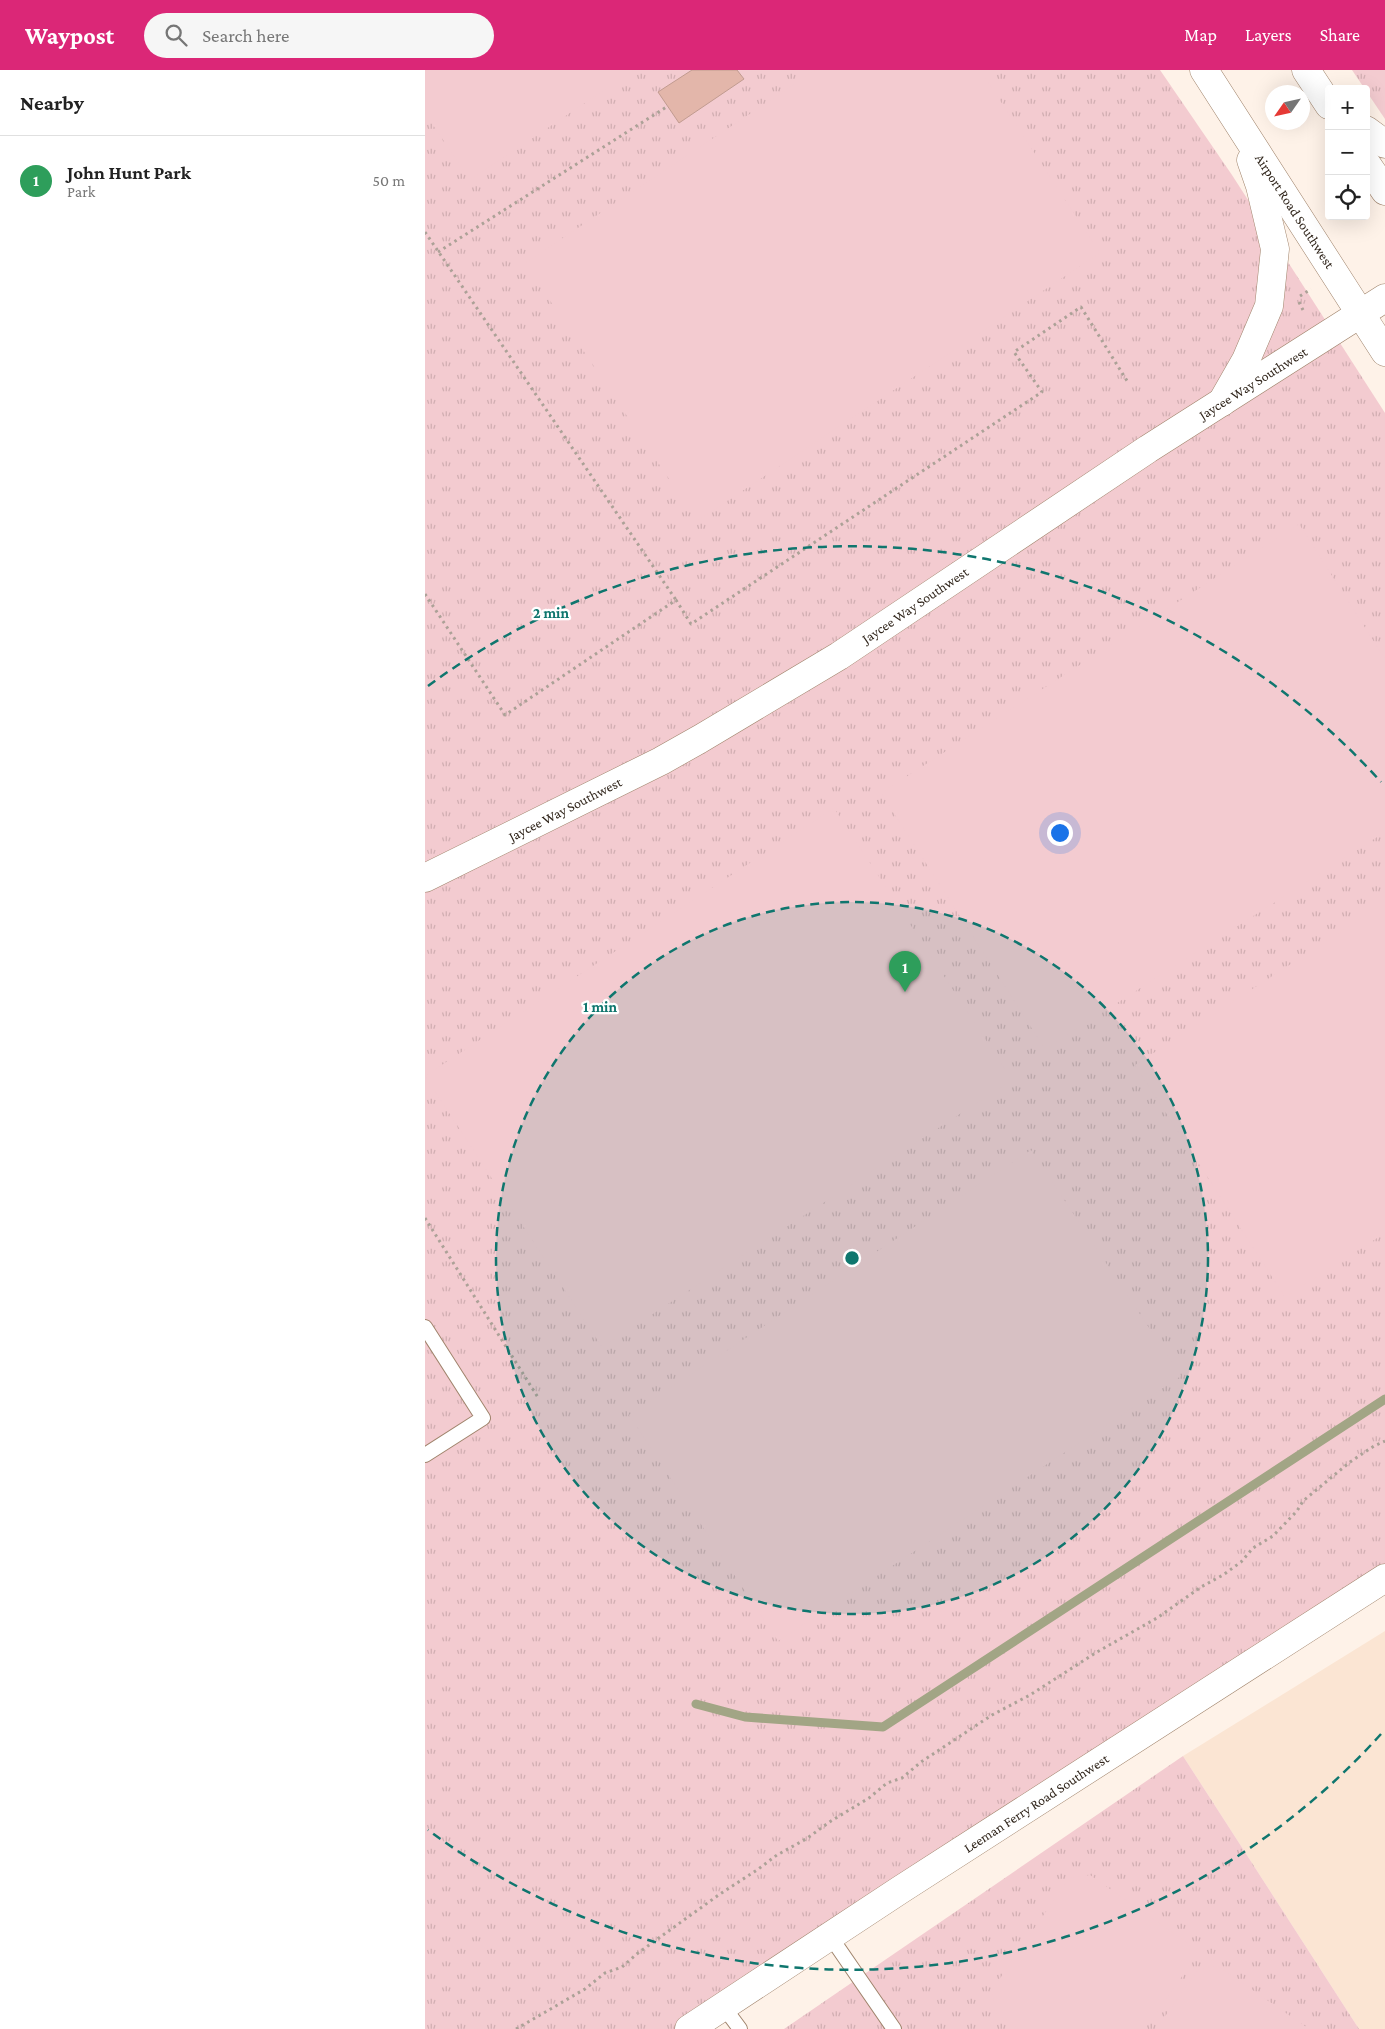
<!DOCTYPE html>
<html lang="en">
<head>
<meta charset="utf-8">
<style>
	body { margin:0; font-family:"Crimson Pro",serif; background:#f6f6f6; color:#222 }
	.controls { position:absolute; right:15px; top:15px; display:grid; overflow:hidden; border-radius:5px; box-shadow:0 5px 20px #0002 }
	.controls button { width:45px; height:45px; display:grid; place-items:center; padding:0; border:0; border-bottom:1px solid #e0e0e0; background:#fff; color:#222; font:25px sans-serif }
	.compass { position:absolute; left:840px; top:15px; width:45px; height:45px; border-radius:50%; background:#fff; box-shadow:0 5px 20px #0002; rotate:236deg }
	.you { position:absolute; left:634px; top:762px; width:18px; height:18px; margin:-12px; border:4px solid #fff; border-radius:50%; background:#1a73e8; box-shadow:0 0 0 8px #1a73e833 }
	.badge { display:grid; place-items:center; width:32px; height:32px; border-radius:50%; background:#db2777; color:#fff; font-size:16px; font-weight:700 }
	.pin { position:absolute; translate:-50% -41px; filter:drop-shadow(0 1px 2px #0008) }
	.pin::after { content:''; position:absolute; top:26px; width:18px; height:15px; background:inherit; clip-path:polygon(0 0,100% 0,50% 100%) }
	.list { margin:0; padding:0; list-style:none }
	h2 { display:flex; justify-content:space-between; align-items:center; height:65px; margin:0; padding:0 20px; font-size:21px }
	h2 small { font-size:16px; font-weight:400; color:#767676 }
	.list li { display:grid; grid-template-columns:32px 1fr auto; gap:15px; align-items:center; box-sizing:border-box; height:90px; padding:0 20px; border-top:1px solid #e0e0e0 }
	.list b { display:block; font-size:19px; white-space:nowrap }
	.list p { margin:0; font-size:16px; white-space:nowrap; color:#767676 }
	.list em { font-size:16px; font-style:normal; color:#767676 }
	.icon { flex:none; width:28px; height:28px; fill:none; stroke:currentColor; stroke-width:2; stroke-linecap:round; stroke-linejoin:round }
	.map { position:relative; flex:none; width:960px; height:1959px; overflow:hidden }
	header { display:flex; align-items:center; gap:30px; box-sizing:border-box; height:70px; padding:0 25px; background:#db2777; color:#fff }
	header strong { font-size:24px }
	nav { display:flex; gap:28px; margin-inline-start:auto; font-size:18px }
	.search { width:350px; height:45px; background:#f6f6f6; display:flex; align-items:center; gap:12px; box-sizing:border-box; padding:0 18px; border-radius:28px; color:#767676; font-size:19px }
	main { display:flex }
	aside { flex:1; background:#fff }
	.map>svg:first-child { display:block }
</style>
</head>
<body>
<header>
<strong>Waypost</strong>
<div class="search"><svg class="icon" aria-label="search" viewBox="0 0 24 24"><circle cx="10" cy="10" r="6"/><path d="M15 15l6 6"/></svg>Search here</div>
<nav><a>Map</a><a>Layers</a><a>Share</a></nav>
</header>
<main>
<aside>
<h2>Nearby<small></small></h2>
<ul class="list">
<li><span class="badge" style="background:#2e9e5b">1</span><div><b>John Hunt Park</b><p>Park</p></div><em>50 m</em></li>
</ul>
</aside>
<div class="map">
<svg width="960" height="1959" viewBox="0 0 960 1959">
	<defs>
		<pattern id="park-tufts" width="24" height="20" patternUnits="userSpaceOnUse" patternTransform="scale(1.25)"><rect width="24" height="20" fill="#f3cbd0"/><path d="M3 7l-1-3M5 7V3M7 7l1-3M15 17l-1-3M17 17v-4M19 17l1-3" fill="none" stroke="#d1aeb2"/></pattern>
	</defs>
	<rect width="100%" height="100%" fill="#fef2e8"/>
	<polygon fill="#fbe5d3" points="960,1561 960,1959 934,1959 758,1686"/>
	<g fill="url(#park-tufts)">
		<polygon points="0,0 735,0 807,105 960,343 960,1500 267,1959 0,1959"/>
		<polygon points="927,0 960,0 960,49"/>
		<polygon points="758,1686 934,1959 359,1959"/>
	</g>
	<g fill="#f3cbd0">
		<polygon points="0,0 209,0 45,110 0,43"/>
		<polygon points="391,0 555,0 675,183 272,451 100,193"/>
		<polygon points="874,454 960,589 960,762 620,979 456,723"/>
		<polygon points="409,738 587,1010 177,1277 0,1006"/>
		<polygon points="960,833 960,1163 860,1227 710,995"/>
		<polygon points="606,1080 756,1306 353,1571 204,1345"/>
		<polygon points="665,1805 764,1874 765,1895 720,1959 595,1959 570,1942 567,1920 644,1808"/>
		<polygon points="793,1896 884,1959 731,1959 773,1900"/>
	</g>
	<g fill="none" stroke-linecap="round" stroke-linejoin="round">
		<polyline stroke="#a2a585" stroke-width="9" points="271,1634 320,1647 458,1657 960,1329"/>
	</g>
	<polygon fill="#e3b6aa" stroke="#c19b90" points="267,0 312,0 319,9 254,53 233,22"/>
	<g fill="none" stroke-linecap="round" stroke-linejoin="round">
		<g stroke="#a0846c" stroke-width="16">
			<g id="service">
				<polyline points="0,1257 58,1348 0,1385"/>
				<polyline points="405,1866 469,1959"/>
				<polyline points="298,1936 315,1959"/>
			</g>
		</g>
		<g stroke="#a0846c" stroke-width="29">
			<polyline id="minor" points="0,808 236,691 275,669 414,586 723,379 960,228"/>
		</g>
		<g stroke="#a0846c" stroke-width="29">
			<g id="tertiary">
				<polyline points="779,0 960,282"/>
				<polyline points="881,0 904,35"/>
				<polyline points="941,60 960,74"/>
				<polyline points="941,93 960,121"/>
				<polyline points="797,332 821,290 844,236 850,179 835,116 826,90"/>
				<polyline points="264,1959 475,1820 960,1508"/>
			</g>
		</g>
		<g stroke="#aca197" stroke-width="3" stroke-dasharray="2.5 4" stroke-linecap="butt">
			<polyline points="0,162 251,530"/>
			<polyline points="13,182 243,36"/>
			<polyline points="875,226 886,219"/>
			<polyline points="874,232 878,240"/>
			<polyline points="0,524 80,645 251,530 266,554 617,322 589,282 656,237 704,314"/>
			<polyline points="0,1148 114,1329"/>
			<polyline points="91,1959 160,1919 180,1903 197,1897 213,1883 295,1824 332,1800 352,1785 381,1769 406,1751 444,1728 462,1713 477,1708 496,1692 567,1645 605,1625 672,1582 732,1548 776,1517 798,1505 816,1492 828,1478 848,1466 872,1441 878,1431 925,1392 949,1376 960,1371"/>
		</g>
		<use href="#service" stroke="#fff" stroke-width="14"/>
		<use href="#minor" stroke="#fff" stroke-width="28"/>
		<use href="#tertiary" stroke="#fff" stroke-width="28"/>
	</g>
	<circle cx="427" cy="1188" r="356" fill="#0f766e" fill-opacity=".12"/>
	<g fill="none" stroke="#0f766e" stroke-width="2.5" stroke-dasharray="9 6">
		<circle cx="427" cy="1188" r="356"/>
		<path d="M956 1664A712 712 0 0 1 3 1760M3 616A712 712 0 0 1 956 712"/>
	</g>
	<g text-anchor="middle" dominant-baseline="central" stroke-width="4.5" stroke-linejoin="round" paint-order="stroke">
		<g font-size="14" fill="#31261c" stroke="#fff">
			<text transform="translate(870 141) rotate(57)">Airport Road Southwest</text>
			<text transform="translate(828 313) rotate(-32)">Jaycee Way Southwest</text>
			<text transform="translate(490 535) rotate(-34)">Jaycee Way Southwest</text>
			<text transform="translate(140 739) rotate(-27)">Jaycee Way Southwest</text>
			<text transform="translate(611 1733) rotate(-33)">Leeman Ferry Road Southwest</text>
		</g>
	</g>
	<circle cx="427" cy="1188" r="8" fill="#0f766e" stroke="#fff" stroke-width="2.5"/>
	<g font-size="15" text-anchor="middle" font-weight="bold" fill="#0f766e" stroke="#fff" stroke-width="4.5" stroke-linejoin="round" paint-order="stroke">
		<text x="126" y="548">2 min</text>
		<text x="175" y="942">1 min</text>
	</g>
</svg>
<div class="controls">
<button>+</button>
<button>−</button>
<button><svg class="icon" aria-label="locate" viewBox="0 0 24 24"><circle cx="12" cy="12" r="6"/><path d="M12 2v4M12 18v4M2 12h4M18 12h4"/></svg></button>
</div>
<svg class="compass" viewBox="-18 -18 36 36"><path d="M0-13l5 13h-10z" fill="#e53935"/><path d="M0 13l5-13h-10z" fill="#767676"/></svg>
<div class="you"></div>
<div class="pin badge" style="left:480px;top:922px;background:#2e9e5b">1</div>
</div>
</main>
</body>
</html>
